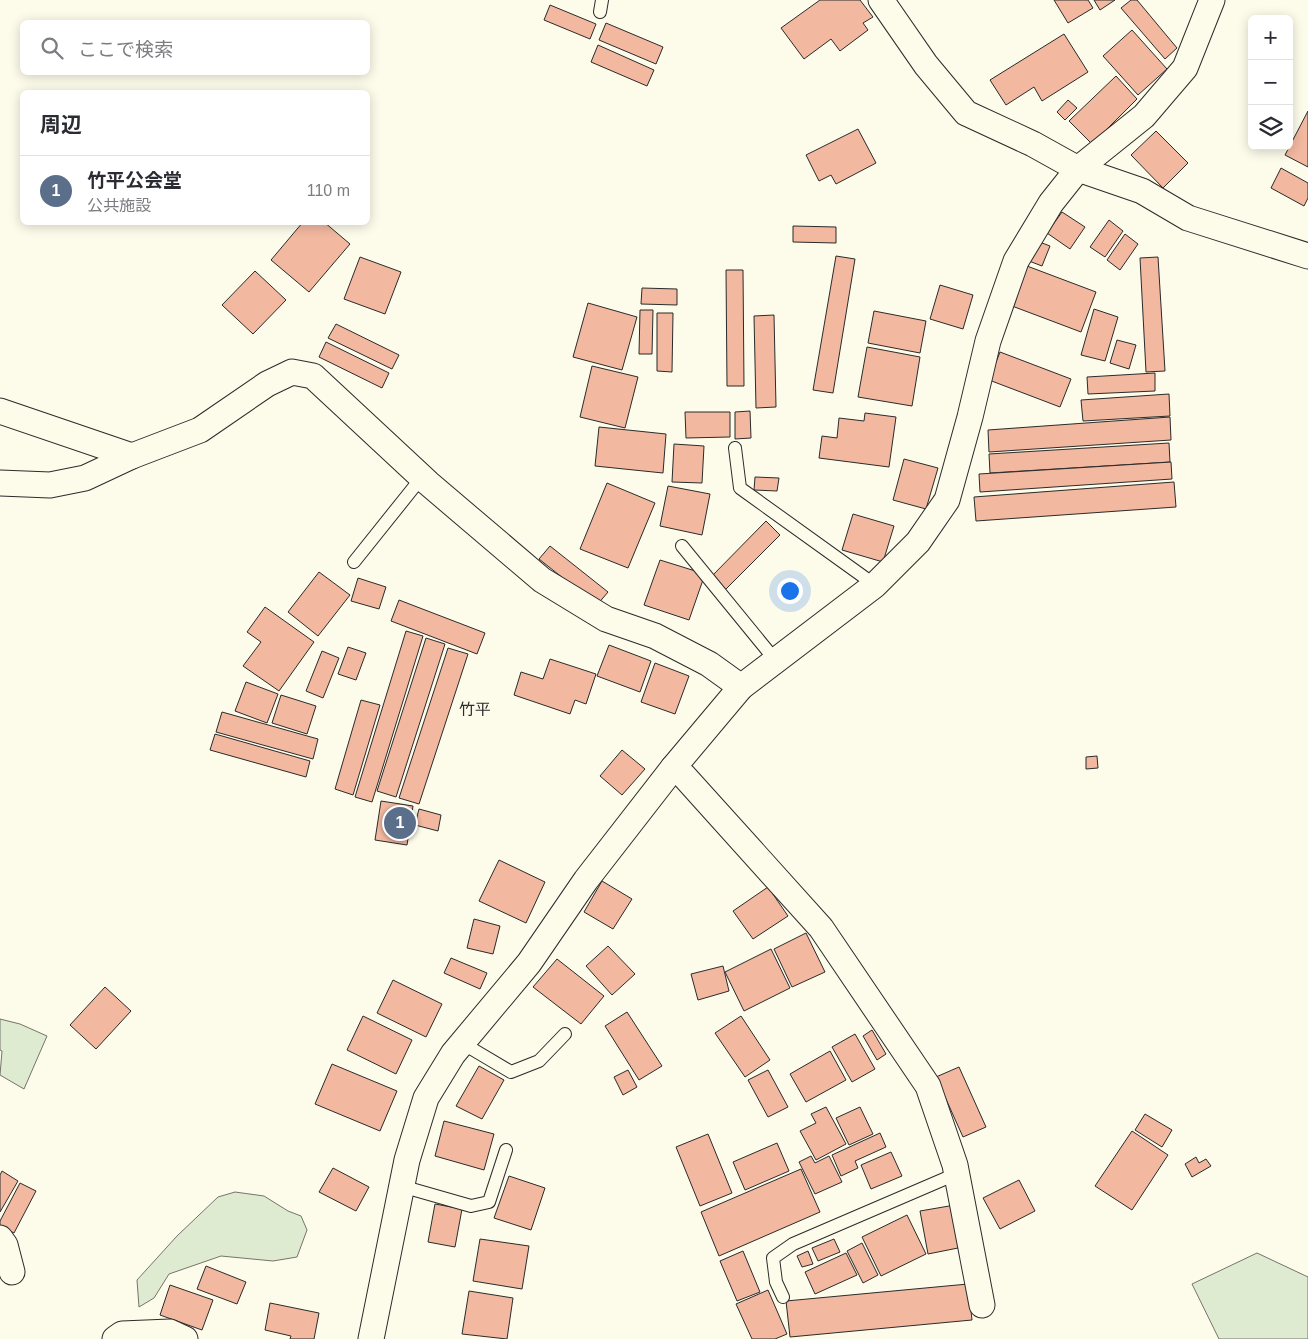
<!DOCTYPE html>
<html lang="ja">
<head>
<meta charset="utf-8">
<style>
	body { margin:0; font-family:Helvetica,"Noto Sans JP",sans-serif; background:#f2f2f3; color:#2b2b33 }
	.controls { position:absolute; right:15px; top:15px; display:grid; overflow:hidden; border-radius:8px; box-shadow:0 2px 12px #0003 }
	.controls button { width:45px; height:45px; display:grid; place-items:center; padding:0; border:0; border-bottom:1px solid #e1e1e2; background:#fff; color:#2b2b33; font:25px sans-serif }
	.you { position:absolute; left:789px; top:590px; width:18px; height:18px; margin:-12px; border:4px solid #fff; border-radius:50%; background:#1a73e8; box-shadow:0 0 0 8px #1a73e833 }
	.badge { display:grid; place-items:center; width:32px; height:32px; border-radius:50%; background:#b45309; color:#fff; font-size:16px; font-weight:700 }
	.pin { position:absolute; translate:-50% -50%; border:2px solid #fff; box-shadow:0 1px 5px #0006 }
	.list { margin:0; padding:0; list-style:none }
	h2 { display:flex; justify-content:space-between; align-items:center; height:65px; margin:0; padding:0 20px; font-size:21px }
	h2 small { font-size:16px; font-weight:400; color:#7c7c81 }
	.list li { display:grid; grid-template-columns:32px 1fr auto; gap:15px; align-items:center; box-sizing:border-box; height:70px; padding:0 20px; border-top:1px solid #e1e1e2 }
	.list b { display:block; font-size:19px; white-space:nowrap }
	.list p { margin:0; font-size:16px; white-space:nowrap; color:#7c7c81 }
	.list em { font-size:16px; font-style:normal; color:#7c7c81 }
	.icon { flex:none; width:28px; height:28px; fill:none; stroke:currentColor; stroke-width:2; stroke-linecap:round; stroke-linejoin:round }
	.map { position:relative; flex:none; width:1308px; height:1339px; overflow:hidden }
	.search { position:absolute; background:#fff; box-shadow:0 2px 12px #0003; left:20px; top:20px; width:350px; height:55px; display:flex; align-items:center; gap:12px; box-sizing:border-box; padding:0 18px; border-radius:8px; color:#7c7c81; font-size:19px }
	.panel { position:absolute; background:#fff; box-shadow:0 2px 12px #0003; left:20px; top:90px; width:350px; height:135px; border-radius:8px }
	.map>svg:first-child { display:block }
</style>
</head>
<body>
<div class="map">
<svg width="1308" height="1339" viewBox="0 0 1308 1339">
	<rect width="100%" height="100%" fill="#fdfbea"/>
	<g fill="#deebd1" stroke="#74746e">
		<polygon points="0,1019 20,1024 47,1036 24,1089 0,1075 2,1051 0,1050"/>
		<polygon points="235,1192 264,1196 288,1211 301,1216 307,1230 297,1257 273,1261 221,1256 169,1274 154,1298 139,1307 137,1280 177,1236 218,1197"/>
		<polygon points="1257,1253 1308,1277 1308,1339 1219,1339 1192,1284"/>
	</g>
	<g fill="#f2b8a0" stroke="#2b2b2b">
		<polygon points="820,0 860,0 873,17 863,23 868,30 840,51 831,39 804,59 781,28"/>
		<polygon points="1054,0 1088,0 1093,8 1068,23"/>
		<polygon points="1094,0 1115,0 1100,10"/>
		<polygon points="1131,0 1137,0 1177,48 1165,59 1121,8"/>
		<polygon points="550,5 596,24 590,39 544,20"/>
		<polygon points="606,23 663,47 656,64 599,40"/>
		<polygon points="1132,30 1167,69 1138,95 1103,56"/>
		<polygon points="1064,34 1088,72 1042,101 1034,87 1006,105 990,80"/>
		<polygon points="598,45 654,70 647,86 591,62"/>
		<polygon points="1116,76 1137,99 1092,144 1069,121"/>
		<polygon points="1068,100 1077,108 1065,120 1057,112"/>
		<polygon points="1308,111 1308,167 1285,155"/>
		<polygon points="858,129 876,163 836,184 831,175 819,181 806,155"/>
		<polygon points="1156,131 1188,163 1163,188 1131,155"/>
		<polygon points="1281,168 1308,183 1308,198 1304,206 1271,188"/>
		<polygon points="1062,212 1085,227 1070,249 1047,233"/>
		<polygon points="1109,220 1123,231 1105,257 1090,247"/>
		<polygon points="303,222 324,222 350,244 309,292 271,260"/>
		<polygon points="793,226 836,227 836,243 793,242"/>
		<polygon points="1125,234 1138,244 1120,270 1107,260"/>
		<polygon points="1037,241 1050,246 1042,266 1029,261"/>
		<polygon points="836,256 855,259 833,393 813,390"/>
		<polygon points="360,257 401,272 385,314 344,299"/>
		<polygon points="1158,257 1165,371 1146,372 1140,258"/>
		<polygon points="1027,266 1096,292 1081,332 1012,306"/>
		<polygon points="726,270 743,270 744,386 727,386"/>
		<polygon points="255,271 286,300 253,334 222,305"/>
		<polygon points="940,285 973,295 963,329 930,319"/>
		<polygon points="642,288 677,289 677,305 641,304"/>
		<polygon points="588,303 637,317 622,370 573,357"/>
		<polygon points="1094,309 1118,317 1105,361 1081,355"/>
		<polygon points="640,310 653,310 652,354 639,354"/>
		<polygon points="874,311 926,321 920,353 868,343"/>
		<polygon points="657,313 673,313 672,372 657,371"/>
		<polygon points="774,315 776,407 756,408 754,316"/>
		<polygon points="336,324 399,355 392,369 328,338"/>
		<polygon points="1117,340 1136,345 1129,369 1110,363"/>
		<polygon points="326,342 389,373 382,388 319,357"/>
		<polygon points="867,347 920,357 912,406 858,397"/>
		<polygon points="1000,352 1071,379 1060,407 989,380"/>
		<polygon points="592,366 638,377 625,428 580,417"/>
		<polygon points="1155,373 1155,391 1088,394 1087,377"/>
		<polygon points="1169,394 1170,416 1083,421 1081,400"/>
		<polygon points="750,411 751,438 735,439 735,412"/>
		<polygon points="685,412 730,412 730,437 686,438"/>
		<polygon points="865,413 896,417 889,467 819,458 822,436 837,438 839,418 864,421"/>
		<polygon points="1170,417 1171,440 989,452 988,430"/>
		<polygon points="599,427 666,434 663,473 595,466"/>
		<polygon points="1169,443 1170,462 990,473 989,454"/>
		<polygon points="674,444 704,446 702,483 672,482"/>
		<polygon points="904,459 938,468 926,509 893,500"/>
		<polygon points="1171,462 1172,479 980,492 979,474"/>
		<polygon points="755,477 779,478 777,491 754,490"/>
		<polygon points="1174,482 1176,507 976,521 974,497"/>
		<polygon points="607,483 655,503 628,568 580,549"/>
		<polygon points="668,486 710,494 702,535 660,526"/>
		<polygon points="853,514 894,526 883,562 842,550"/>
		<polygon points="766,521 780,535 724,591 710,578"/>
		<polygon points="550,546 608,592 597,605 539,559"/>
		<polygon points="660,560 705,574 689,620 644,605"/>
		<polygon points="319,572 350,595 318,636 288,612"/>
		<polygon points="358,578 386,587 379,609 351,601"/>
		<polygon points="399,600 485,633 477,654 391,621"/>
		<polygon points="265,607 314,642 279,691 243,666 261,642 247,632"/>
		<polygon points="406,631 423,636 372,802 355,797"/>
		<polygon points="426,638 445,644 396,797 377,791"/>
		<polygon points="609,645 651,661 640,692 597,676"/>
		<polygon points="348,647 366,653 356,680 338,674"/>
		<polygon points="448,648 468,654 419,804 399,798"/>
		<polygon points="322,651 339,658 323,698 306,691"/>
		<polygon points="550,659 596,674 586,704 575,700 570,714 514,695 521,672 543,679"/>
		<polygon points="655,663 689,676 675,714 641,702"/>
		<polygon points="246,682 278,694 267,723 235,711"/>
		<polygon points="281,695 316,706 307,734 272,723"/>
		<polygon points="361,700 380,705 353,795 335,789"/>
		<polygon points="222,712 318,739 313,759 216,732"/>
		<polygon points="215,734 310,761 306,777 210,750"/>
		<polygon points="622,750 645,769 622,795 600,776"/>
		<polygon points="1097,756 1098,768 1086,769 1086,757"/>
		<polygon points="381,801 413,806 407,845 375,840"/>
		<polygon points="419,809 441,815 438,831 415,825"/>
		<polygon points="499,860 545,882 526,923 479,901"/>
		<polygon points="602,881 632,899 613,929 584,912"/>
		<polygon points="768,887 788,916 753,939 733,911"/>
		<polygon points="474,919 500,926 493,954 467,948"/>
		<polygon points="806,933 825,972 792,987 774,949"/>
		<polygon points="608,946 635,974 612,995 586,966"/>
		<polygon points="771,949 790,988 744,1011 725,972"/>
		<polygon points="451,958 487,973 480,989 444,973"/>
		<polygon points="557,959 604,996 581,1024 533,987"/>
		<polygon points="723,966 729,991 698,1000 691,974"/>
		<polygon points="393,980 442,1004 426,1037 377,1013"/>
		<polygon points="105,987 131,1011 96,1049 70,1025"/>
		<polygon points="627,1012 662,1066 639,1080 605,1026"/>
		<polygon points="363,1016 412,1040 396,1074 347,1050"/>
		<polygon points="741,1016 770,1060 745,1077 715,1033"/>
		<polygon points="872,1030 886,1054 877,1060 863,1036"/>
		<polygon points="855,1034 875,1069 852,1082 832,1047"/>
		<polygon points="830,1051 846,1080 806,1102 790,1074"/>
		<polygon points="332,1064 397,1091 380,1131 315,1104"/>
		<polygon points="479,1066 504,1080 482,1119 456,1106"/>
		<polygon points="959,1067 986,1127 963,1137 936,1077"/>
		<polygon points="628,1070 637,1087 623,1095 614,1077"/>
		<polygon points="768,1070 788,1107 768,1117 748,1080"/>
		<polygon points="826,1107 846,1144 816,1160 800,1131 816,1123 811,1114"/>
		<polygon points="860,1107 873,1134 849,1145 836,1118"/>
		<polygon points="1145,1114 1172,1130 1162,1147 1135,1130"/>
		<polygon points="444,1121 494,1134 484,1170 435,1156"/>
		<polygon points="1132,1131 1168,1155 1132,1210 1095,1186"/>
		<polygon points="880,1133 886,1147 855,1161 858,1168 841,1176 832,1155"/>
		<polygon points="708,1134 732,1193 700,1206 676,1147"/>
		<polygon points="777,1143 789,1171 745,1190 733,1162"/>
		<polygon points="891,1152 902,1176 871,1189 861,1165"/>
		<polygon points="811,1156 815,1163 829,1156 842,1182 815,1194 799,1162"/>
		<polygon points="1196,1157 1199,1163 1206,1159 1211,1166 1192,1177 1185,1164"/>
		<polygon points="333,1168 369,1187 356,1211 319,1192"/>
		<polygon points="801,1169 820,1212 719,1256 701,1212"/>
		<polygon points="2,1171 18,1181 0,1212 0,1175"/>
		<polygon points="509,1176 545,1188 531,1230 494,1218"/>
		<polygon points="1019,1180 1035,1211 1000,1229 983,1198"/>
		<polygon points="20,1183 36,1191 14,1233 0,1226 0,1221"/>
		<polygon points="435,1204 462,1209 455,1247 428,1242"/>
		<polygon points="955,1205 963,1247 928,1254 920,1211"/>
		<polygon points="907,1215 926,1254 881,1276 862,1237"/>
		<polygon points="480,1239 529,1246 522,1289 473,1281"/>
		<polygon points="834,1239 840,1252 818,1261 812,1248"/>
		<polygon points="862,1243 878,1275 863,1283 847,1251"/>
		<polygon points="743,1251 760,1292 737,1301 720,1261"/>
		<polygon points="808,1251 813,1264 802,1267 797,1256"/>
		<polygon points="846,1253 857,1275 815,1294 805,1272"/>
		<polygon points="206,1266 246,1282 237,1304 197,1289"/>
		<polygon points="968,1284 972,1320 790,1337 786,1301"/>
		<polygon points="170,1285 213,1300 202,1330 160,1315"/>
		<polygon points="768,1290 787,1334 775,1339 752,1339 736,1304"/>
		<polygon points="469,1291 513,1298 507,1339 462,1334"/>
		<polygon points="270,1303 319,1313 314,1339 290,1339 291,1336 265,1330"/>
	</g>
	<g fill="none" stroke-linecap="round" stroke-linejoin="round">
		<g stroke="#2b2b2b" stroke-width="14">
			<g id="service">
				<polyline points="600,12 602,0"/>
				<polyline points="735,448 740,488 875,585"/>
				<polyline points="682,546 776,661"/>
				<polyline points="354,562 422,477"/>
				<polyline points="462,1043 511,1072 539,1061 565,1034"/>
				<polyline points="401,1186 471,1206 489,1202 506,1150"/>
				<polyline points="783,1297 776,1282 773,1258 793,1244 956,1174"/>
			</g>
		</g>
		<g stroke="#2b2b2b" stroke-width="27">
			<g id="minor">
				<polyline points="881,0 926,65 966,113 1033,144 1078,169 1142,191 1188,218 1308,256"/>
				<polyline points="0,411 132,456"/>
				<polyline points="0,483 50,485 85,478 132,456 200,430 267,384 292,372 313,376 428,483 542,580 606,619 655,636 709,664 741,687"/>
				<polyline points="673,768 684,776 821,928 928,1086 955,1165 982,1305"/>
				<polyline points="0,1238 5,1245 12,1272"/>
				<polyline points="115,1339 122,1334 170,1332 185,1339"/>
				<polyline points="371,1339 407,1160 426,1098 453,1054 529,963 586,880 673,768 741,687 875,585 918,542 947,500 970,417 988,341 1016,261 1051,203 1078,169 1144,116 1185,68 1212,0"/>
			</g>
		</g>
		<use href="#service" stroke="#fdfbea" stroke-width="12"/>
		<use href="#minor" stroke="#fdfbea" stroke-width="25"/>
	</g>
	<g text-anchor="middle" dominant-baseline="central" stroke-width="4" stroke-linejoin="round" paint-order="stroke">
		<g font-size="16" fill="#2b2b2b" stroke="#fdfbea">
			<text x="475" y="709">竹平</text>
		</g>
	</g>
</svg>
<div class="controls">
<button>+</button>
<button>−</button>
<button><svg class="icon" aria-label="layers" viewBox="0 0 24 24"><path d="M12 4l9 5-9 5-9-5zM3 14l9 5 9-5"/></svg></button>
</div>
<div class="you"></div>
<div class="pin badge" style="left:400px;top:823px;background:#5c6f8a">1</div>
<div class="search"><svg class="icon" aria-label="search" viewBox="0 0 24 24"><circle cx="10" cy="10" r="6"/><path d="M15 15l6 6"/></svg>ここで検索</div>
<section class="panel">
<h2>周辺<small></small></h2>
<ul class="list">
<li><span class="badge" style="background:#5c6f8a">1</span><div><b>竹平公会堂</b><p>公共施設</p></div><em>110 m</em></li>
</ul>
</section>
</div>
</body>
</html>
